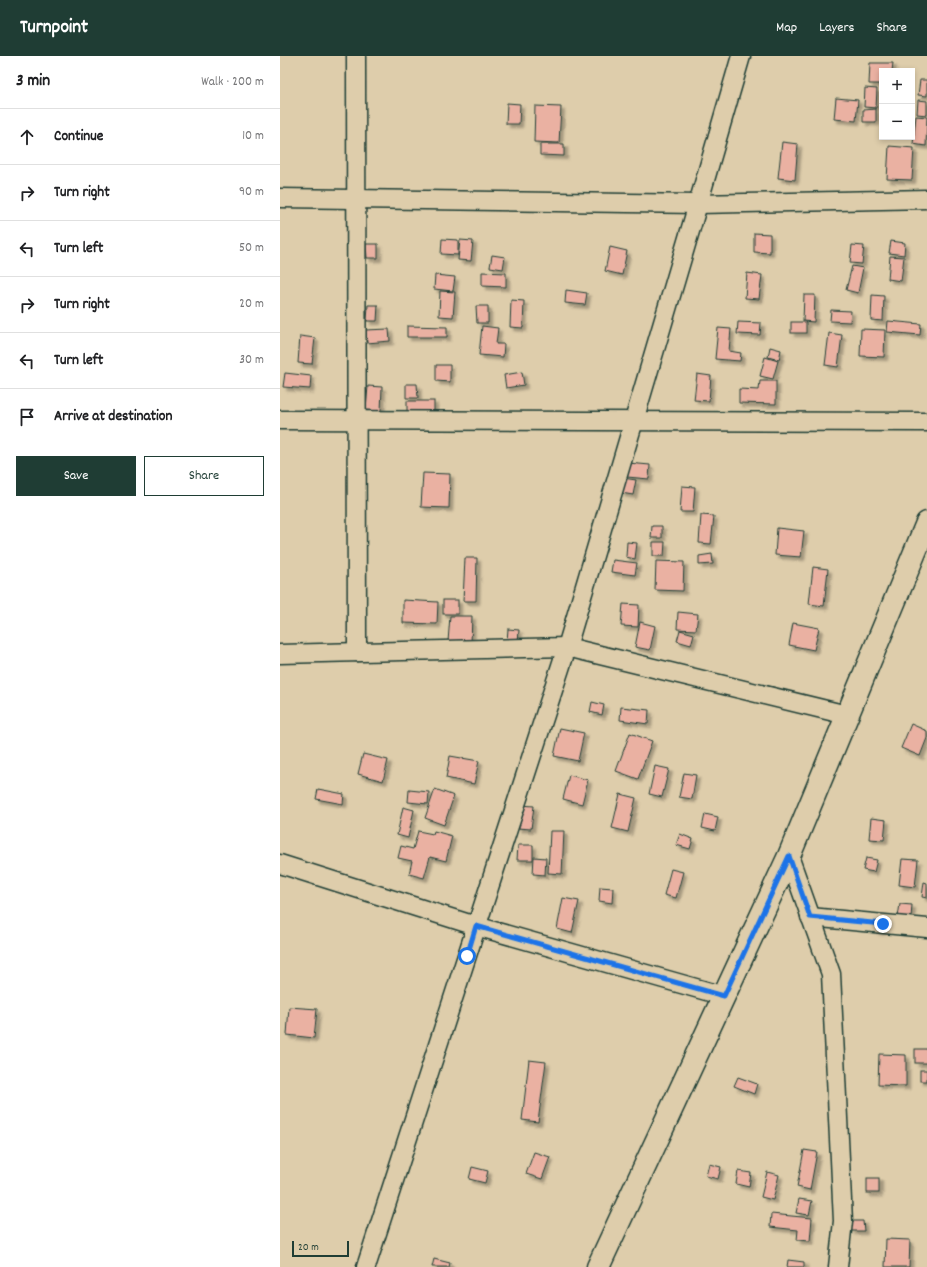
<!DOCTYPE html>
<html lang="en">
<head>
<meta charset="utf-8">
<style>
	body { margin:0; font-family:Dekko,sans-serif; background:#f2f2f2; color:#202124 }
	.controls { position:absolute; right:12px; top:12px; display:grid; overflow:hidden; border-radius:0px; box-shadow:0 2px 6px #0003 }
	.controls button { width:36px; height:36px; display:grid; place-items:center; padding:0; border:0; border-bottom:1px solid #e0e0e0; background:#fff; color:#202124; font:20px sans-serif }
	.scale { position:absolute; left:12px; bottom:10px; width:57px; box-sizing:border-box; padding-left:4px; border:2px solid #1f3d34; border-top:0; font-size:11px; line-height:14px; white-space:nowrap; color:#1f3d34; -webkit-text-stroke:3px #decdab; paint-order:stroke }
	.stop { position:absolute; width:12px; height:12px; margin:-9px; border:3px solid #1a73e8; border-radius:50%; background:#fff }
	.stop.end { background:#1a73e8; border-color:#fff; box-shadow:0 1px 4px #0008 }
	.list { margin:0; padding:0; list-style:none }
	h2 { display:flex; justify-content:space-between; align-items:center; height:52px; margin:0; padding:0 16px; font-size:17px }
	h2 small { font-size:13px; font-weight:400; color:#757577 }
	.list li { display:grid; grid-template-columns:26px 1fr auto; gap:12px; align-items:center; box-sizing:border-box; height:56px; padding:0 16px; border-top:1px solid #e0e0e0 }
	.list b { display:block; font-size:15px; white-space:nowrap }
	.list em { font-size:13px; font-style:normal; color:#757577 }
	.actions { display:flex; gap:8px; padding:12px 16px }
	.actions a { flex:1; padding:9px 0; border:1px solid #1f3d34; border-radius:0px; text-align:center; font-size:14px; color:#1f3d34 }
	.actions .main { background:#1f3d34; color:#fff }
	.icon { flex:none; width:22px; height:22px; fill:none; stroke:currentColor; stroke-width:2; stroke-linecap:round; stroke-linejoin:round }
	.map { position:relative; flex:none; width:647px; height:1211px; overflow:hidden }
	header { display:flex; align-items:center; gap:24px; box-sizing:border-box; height:56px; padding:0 20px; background:#1f3d34; color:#fff }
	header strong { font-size:19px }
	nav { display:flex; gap:22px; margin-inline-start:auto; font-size:14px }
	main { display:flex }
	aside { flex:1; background:#fff }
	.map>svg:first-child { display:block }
</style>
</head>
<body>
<header>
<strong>Turnpoint</strong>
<nav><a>Map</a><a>Layers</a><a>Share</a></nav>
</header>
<main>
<aside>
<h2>3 min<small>Walk · 200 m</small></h2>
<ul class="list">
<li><svg class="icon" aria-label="ahead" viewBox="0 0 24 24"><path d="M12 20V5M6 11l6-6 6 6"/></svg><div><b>Continue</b></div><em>10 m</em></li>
<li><svg class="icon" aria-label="right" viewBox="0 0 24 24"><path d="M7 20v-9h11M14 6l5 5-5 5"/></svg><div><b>Turn right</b></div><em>90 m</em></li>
<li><svg class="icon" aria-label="left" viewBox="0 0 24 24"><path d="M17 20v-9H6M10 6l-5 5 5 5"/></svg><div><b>Turn left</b></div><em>50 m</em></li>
<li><svg class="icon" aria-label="right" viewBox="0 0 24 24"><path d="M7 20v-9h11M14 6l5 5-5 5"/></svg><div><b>Turn right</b></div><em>20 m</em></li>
<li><svg class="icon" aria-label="left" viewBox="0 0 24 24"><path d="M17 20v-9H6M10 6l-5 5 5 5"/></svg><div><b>Turn left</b></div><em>30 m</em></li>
<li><svg class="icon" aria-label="arrive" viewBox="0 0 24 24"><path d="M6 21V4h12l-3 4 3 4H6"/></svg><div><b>Arrive at destination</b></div></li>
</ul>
<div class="actions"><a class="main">Save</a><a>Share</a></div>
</aside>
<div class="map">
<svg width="647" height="1211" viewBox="0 0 647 1211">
	<defs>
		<filter id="shadow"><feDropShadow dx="3.5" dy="3.5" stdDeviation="1" flood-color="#0004"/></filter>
	</defs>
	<rect width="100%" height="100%" fill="#decdab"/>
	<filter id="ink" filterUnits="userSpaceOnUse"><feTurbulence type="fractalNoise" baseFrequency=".025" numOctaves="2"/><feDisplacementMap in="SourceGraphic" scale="8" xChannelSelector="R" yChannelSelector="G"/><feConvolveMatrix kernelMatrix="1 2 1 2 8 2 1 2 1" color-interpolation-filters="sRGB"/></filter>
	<g filter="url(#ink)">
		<g fill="#eab1a2" stroke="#1f3d34" filter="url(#shadow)">
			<polygon points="590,7 613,7 612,15 602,15 602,28 589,28"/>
			<polygon points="640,24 647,24 647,40 638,39"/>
			<polygon points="585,32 597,33 596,52 584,51"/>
			<polygon points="556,42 578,44 576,65 554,63"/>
			<polygon points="638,44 647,45 647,59 637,58"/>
			<polygon points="227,47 240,48 239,68 226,68"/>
			<polygon points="255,50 281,51 279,87 254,86"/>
			<polygon points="596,53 596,66 583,66 583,54"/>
			<polygon points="636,60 647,61 646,90 633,88"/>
			<polygon points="502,86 518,88 515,124 498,122"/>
			<polygon points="260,88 284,88 284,100 260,99"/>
			<polygon points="609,90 634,92 632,124 607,123"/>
			<polygon points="474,177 490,178 490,197 474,196"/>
			<polygon points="162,183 178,184 178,199 161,198"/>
			<polygon points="180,184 193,185 191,205 178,204"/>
			<polygon points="611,185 625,187 624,199 609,197"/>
			<polygon points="86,188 98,188 98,202 87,202"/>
			<polygon points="572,189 584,190 582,208 570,207"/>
			<polygon points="330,191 347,195 342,219 325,215"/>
			<polygon points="212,199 225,201 223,213 210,211"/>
			<polygon points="610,200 624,201 621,225 608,223"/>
			<polygon points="572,210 583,212 578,237 566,234"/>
			<polygon points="202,216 226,217 226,231 202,230"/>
			<polygon points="467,217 482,219 479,243 465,242"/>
			<polygon points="155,219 175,221 173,235 154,233"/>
			<polygon points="286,234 307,237 305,249 285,247"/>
			<polygon points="160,235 175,236 173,261 159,260"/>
			<polygon points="524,239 535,239 534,266 523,265"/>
			<polygon points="592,239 604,240 603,265 591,264"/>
			<polygon points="231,244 244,245 243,272 230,271"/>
			<polygon points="88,249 98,249 97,265 87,265"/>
			<polygon points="196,250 208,250 208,267 197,267"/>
			<polygon points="551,254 571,255 570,266 550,265"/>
			<polygon points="608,265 641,268 640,279 607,276"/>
			<polygon points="458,266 481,267 480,279 457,278"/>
			<rect x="511" y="266" width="15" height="11"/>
			<polygon points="127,270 167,271 167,281 127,281"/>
			<polygon points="202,270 218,272 216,288 224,288 223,301 199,299"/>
			<polygon points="438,272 451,273 449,295 461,297 460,305 435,303"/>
			<polygon points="109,273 110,285 87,287 86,274"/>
			<polygon points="581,273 605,274 604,301 580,300"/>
			<polygon points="549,277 562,279 558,311 545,309"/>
			<polygon points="20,280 35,282 32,308 18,307"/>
			<polygon points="490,291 501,294 499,304 488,301"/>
			<polygon points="485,301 498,305 493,323 480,320"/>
			<polygon points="156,309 170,309 170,326 156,325"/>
			<polygon points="242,316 244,329 226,332 224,319"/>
			<polygon points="5,317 31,320 30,333 3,331"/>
			<polygon points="417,318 431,320 429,345 414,344"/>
			<polygon points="480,325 496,325 496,348 459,347 459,333 479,334"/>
			<polygon points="126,328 137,328 138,342 126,342"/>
			<polygon points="88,330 102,331 101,355 86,354"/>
			<rect x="127" y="345" width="27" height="13"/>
			<polygon points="348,407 370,409 369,423 347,421"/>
			<polygon points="143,417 170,418 169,452 141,451"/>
			<polygon points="343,422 356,424 353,439 341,437"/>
			<polygon points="402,430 415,431 413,456 400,456"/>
			<polygon points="421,459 434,460 431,488 419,487"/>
			<polygon points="372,470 382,470 382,482 371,482"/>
			<polygon points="497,472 524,475 521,501 495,499"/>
			<polygon points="347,486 357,487 355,503 346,501"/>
			<polygon points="373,486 385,486 384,500 373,500"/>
			<polygon points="432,498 433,508 419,509 419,500"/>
			<polygon points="185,502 197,502 196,545 183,545"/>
			<polygon points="333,504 357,507 355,519 331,516"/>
			<polygon points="376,505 404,506 403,535 375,534"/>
			<polygon points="533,511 548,513 544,550 529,548"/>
			<polygon points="123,544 158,546 157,568 123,567"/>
			<rect x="163" y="544" width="15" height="14"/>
			<polygon points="343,548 359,549 358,571 341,570"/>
			<polygon points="398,556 418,558 416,574 397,573"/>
			<polygon points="170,560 192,560 191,587 168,586"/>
			<polygon points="360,566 375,570 370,594 355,591"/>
			<polygon points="513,567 539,572 534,594 509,589"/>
			<polygon points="228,573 239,574 238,586 227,585"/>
			<polygon points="400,574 414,578 411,589 397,585"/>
			<polygon points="312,646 324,649 322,659 310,656"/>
			<polygon points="341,651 369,654 368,668 340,664"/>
			<polygon points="631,668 647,675 647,682 640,700 621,692"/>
			<polygon points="280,672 304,677 298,705 274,700"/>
			<polygon points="350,677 372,685 358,723 336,715"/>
			<polygon points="83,698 108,704 103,725 78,718"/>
			<polygon points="170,700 199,705 194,728 166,722"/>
			<polygon points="375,710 389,713 382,741 369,738"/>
			<polygon points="404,717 416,719 412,743 399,741"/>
			<polygon points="289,719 308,724 302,748 283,743"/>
			<polygon points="38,733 64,738 63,748 36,743"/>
			<polygon points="155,733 174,740 164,769 145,762"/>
			<polygon points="129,734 149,736 148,748 128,746"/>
			<polygon points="340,738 356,742 348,776 332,772"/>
			<polygon points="240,749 254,750 251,773 237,772"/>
			<polygon points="123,751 134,754 128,782 117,779"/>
			<polygon points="425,758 438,761 435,775 422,772"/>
			<polygon points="591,762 606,764 604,784 589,783"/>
			<polygon points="138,775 153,778 154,775 172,780 166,805 150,801 144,822 129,818 132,805 118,802 121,790 133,793"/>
			<polygon points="270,775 284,775 282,818 268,817"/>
			<polygon points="400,778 413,783 410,793 396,789"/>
			<polygon points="238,789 253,789 253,804 237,804"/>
			<polygon points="254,801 266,802 265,819 253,818"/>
			<polygon points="586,802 597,804 594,816 583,814"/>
			<polygon points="622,803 638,804 635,831 619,829"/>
			<polygon points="391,813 403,816 396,842 384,839"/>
			<polygon points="644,826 647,827 647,842 642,841"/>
			<polygon points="320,831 333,832 332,847 319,845"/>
			<polygon points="283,842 299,845 292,877 277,873"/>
			<polygon points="620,848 632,849 631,862 618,861"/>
			<polygon points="9,951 37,953 34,982 7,979"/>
			<rect x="635" y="993" width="12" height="14"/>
			<polygon points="599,998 626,999 626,1030 598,1029"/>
			<polygon points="249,1004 266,1006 258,1066 242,1064"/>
			<rect x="640" y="1014" width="7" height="11"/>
			<polygon points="458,1021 477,1028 474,1038 454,1030"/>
			<polygon points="524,1094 537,1096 530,1134 517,1131"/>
			<polygon points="254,1096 270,1101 262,1123 246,1118"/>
			<polygon points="429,1108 441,1111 438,1123 426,1120"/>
			<polygon points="192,1111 208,1115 205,1127 189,1123"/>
			<polygon points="458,1115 471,1117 469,1131 456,1128"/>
			<polygon points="487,1116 499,1119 493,1144 481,1141"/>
			<rect x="587" y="1122" width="12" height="15"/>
			<polygon points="519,1143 532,1145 529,1159 516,1157"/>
			<polygon points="491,1158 532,1162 530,1185 517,1184 518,1174 490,1171"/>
			<polygon points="571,1165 583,1165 584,1175 571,1175"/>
			<polygon points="606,1183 630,1184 629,1211 605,1211"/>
			<polygon points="154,1203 170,1207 169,1211 152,1211"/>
			<polygon points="508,1204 524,1206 524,1211 507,1211"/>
		</g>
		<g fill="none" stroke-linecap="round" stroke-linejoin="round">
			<g stroke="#1f3d34" stroke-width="21">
				<g id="street">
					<polyline points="76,0 77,596"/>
					<polyline points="0,142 418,148 647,143"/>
					<polyline points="0,364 647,366"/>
					<polyline points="0,598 287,591 567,659"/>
					<polyline points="509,800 551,918 563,1165 558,1211"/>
					<polyline points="0,808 196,870 444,940"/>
					<polyline points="530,861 647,872"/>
					<polyline points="86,1211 287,591 418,148 461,0"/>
				</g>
			</g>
			<g stroke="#1f3d34" stroke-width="25">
				<polyline id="secondary" points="318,1211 509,800 647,467"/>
			</g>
			<use href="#street" stroke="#decdab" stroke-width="18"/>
			<use href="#secondary" stroke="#decdab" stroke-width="22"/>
		</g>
	</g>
	<g fill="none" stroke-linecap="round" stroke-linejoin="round" filter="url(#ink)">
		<polyline stroke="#1a73e8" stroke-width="5" points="187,900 196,870 444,940 509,800 530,861 603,868"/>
	</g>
</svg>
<div class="controls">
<button>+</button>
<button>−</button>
</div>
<div class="scale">20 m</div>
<div class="stop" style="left:187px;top:900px"></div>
<div class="stop end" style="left:603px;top:868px"></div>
</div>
</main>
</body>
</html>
